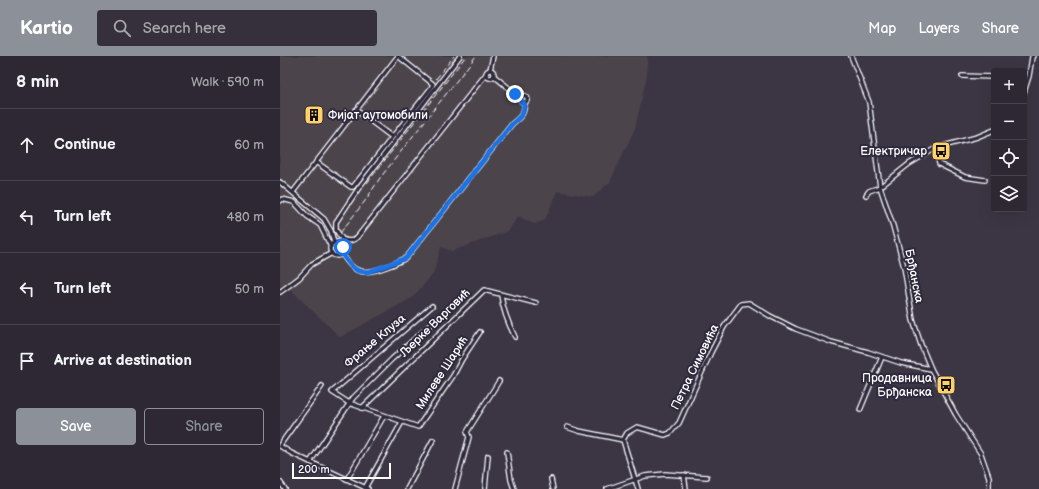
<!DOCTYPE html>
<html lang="en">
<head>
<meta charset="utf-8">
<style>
	body { margin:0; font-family:"Balsamiq Sans",sans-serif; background:#35303b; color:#f1f3f6 }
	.controls { position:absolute; right:12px; top:12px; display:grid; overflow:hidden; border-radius:4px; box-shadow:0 4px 16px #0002 }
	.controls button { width:36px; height:36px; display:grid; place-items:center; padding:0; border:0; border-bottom:1px solid #48444e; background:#2d2833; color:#f1f3f6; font:20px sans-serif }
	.scale { position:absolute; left:12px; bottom:10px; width:99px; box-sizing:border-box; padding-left:4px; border:2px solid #fff; border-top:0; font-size:11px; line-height:14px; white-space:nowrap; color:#fff; -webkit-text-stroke:3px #2f2a3d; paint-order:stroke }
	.stop { position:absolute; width:12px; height:12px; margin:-9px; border:3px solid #1a73e8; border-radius:50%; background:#fff }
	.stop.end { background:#1a73e8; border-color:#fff; box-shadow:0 1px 4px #0008 }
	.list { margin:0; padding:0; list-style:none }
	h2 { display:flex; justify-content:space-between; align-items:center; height:52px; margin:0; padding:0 16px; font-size:17px }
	h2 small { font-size:13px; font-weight:400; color:#a7a6ac }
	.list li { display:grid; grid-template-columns:26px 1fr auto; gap:12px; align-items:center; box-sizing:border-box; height:72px; padding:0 16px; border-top:1px solid #48444e }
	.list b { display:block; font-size:15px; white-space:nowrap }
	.list em { font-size:13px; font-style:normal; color:#a7a6ac }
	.actions { display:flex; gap:8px; padding:12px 16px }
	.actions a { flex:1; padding:9px 0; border:1px solid #8c9099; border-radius:4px; text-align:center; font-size:14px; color:#8c9099 }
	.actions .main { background:#8c9099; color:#fff }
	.icon { flex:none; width:22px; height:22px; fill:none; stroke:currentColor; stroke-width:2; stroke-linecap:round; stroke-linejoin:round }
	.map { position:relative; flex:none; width:759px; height:433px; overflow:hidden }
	header { display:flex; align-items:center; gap:24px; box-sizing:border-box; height:56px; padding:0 20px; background:#8c9099; color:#fff }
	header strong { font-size:19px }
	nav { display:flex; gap:22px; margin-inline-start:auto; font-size:14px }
	.search { width:280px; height:36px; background:#35303b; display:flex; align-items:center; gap:10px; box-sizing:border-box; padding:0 14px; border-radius:4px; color:#a7a6ac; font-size:15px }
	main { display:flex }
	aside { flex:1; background:#2d2833 }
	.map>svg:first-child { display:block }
</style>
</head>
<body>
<header>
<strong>Kartio</strong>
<div class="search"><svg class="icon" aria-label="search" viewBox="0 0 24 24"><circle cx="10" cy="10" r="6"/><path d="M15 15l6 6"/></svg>Search here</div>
<nav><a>Map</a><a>Layers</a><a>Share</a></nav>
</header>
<main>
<aside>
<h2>8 min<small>Walk · 590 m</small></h2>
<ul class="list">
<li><svg class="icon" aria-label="ahead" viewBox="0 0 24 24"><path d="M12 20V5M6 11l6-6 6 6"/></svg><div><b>Continue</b></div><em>60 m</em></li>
<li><svg class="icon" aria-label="left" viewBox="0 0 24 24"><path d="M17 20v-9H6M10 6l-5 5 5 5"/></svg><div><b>Turn left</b></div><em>480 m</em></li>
<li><svg class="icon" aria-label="left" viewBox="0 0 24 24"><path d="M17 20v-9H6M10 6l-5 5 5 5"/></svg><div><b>Turn left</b></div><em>50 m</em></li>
<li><svg class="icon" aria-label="arrive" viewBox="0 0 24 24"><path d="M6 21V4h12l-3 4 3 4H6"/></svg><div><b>Arrive at destination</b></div></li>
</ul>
<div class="actions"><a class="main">Save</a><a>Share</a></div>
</aside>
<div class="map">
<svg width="759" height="433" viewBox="0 0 759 433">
	<rect width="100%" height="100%" fill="#3c3644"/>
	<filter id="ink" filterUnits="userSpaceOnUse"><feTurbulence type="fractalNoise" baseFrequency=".025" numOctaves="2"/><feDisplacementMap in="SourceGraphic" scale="8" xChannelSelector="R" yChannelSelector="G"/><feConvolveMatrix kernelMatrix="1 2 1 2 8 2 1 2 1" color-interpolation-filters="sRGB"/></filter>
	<g filter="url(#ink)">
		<polygon fill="#4c444c" points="0,0 367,0 367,19 355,72 330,126 313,141 277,135 265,164 254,168 238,160 228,175 172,195 161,191 153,218 132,242 60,281 5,228 0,230"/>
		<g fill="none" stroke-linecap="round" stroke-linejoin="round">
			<g stroke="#fff" stroke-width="6">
				<g id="minor">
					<path d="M180 0 80 130 56 166V174L62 183C68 186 74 185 78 180L206 18"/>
					<polyline points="571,0 589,46 600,131 613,170 624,211 633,264 641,289 651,313 676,359 701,398 709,421 709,433"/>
					<circle cx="210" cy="18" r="4"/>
					<polyline points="210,14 213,0"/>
					<polyline points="214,20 241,42"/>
					<polyline points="682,20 714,21"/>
					<polyline points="744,36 749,20 752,1 753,0"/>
					<circle cx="244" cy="43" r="3.5"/>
					<polyline points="76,54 112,81"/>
					<polyline points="656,92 659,108 685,121 705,124"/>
					<polyline points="36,106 71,131 73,131 151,32 153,28 118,0"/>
					<polyline points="0,126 44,163 51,175 54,187"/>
					<polyline points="13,136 118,0"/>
					<polyline points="586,139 589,135 600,131 629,108 656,92 697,81 714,74"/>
					<polyline points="0,145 2,143 14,146 27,160 40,169 51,191"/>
					<circle cx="57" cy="193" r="7"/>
					<path d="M62 198C66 204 70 211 77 214 89 220 115 208 126 202L232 68C241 60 244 59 245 47"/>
					<polyline points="0,236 19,222 32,208 52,197"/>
					<path d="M221 239C223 254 228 267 235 281"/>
					<polyline points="152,250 52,336 69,347 138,371 173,320 182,303 200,276"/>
					<polyline points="82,352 204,234 256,247"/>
					<polyline points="580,354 602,301"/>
					<polyline points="287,371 299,375 343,384 347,377 357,371 385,379 390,377 399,367 431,296 444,271 461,248 469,247 490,260 516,273 551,286 588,296 621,307 651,313"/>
					<polyline points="343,384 358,433"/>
					<polyline points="0,389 42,330"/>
					<polyline points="0,390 11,397 88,433"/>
					<polyline points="227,396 231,424 234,433"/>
					<polyline points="30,406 73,342 112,303 159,261"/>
					<polyline points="404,419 406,433"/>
					<polyline points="67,423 104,360"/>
					<polyline points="271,423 273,433"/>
					<polyline points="0,426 5,433"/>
					<polyline points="85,432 122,366"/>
					<polyline points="127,433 153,384"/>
					<polyline points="175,433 189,381 187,376 219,325"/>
					<polyline points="205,433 208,400"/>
					<polyline points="327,433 365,420 385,418 427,421"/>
				</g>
			</g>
			<use href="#minor" stroke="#2f2a3d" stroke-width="3.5"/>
			<g stroke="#fff" stroke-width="1" stroke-dasharray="6 3" stroke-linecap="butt">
				<polyline points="156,23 174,0"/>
				<polyline points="87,127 186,0"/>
				<polyline points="60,177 85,145 100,122 196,0"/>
			</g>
		</g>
	</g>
	<g fill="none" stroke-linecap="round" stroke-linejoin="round" filter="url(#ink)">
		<path stroke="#1a73e8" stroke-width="5" d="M63 191 64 195 62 198 71 210 78 215 88 216 126 202 232 68C241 60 244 59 244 47L241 46V42L235 38"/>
	</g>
	<defs>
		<g id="building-square" transform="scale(1)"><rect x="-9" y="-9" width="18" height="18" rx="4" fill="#ffd166" stroke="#2f2a3d"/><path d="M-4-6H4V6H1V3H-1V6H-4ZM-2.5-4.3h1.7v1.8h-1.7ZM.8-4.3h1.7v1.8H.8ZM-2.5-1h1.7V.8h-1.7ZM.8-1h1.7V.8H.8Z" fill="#111"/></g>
		<g id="bus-square" transform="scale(1)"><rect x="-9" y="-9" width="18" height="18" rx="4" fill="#ffd166" stroke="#2f2a3d"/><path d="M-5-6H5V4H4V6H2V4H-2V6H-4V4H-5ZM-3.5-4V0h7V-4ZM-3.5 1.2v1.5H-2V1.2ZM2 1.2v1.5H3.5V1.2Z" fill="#111"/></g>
	</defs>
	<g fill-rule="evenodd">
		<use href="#building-square" x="34" y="59"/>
		<use href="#bus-square" x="661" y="95"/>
		<use href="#bus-square" x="666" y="329"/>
	</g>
	<g text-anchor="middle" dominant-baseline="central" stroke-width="4" stroke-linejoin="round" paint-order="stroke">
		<g font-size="12" fill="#fff" stroke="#2f2a3d" text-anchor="end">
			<text x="48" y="59" text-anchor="start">Фијат аутомобили</text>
			<text x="647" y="95">Електричар</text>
			<text x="652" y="322">Продавница<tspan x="652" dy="14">Брђанска</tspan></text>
		</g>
		<g font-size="12" fill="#fff" stroke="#2f2a3d">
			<text transform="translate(634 220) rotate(79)">Брђанска</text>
			<text transform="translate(155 267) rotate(-44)">Љерке Варговић</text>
			<text transform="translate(95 285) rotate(-40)">Фрање Клуза</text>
			<text transform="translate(415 311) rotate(-64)">Петра Симовића</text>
			<text transform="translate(162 317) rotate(-57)">Милеве Шарић</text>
		</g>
	</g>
</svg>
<div class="controls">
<button>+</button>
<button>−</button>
<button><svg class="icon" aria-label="locate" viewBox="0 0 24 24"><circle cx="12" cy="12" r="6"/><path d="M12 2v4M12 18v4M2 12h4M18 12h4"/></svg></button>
<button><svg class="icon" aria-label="layers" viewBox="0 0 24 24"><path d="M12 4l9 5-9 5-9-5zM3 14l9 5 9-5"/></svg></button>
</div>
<div class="scale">200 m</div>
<div class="stop" style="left:63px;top:191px"></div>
<div class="stop end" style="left:235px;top:38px"></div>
</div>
</main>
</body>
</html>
